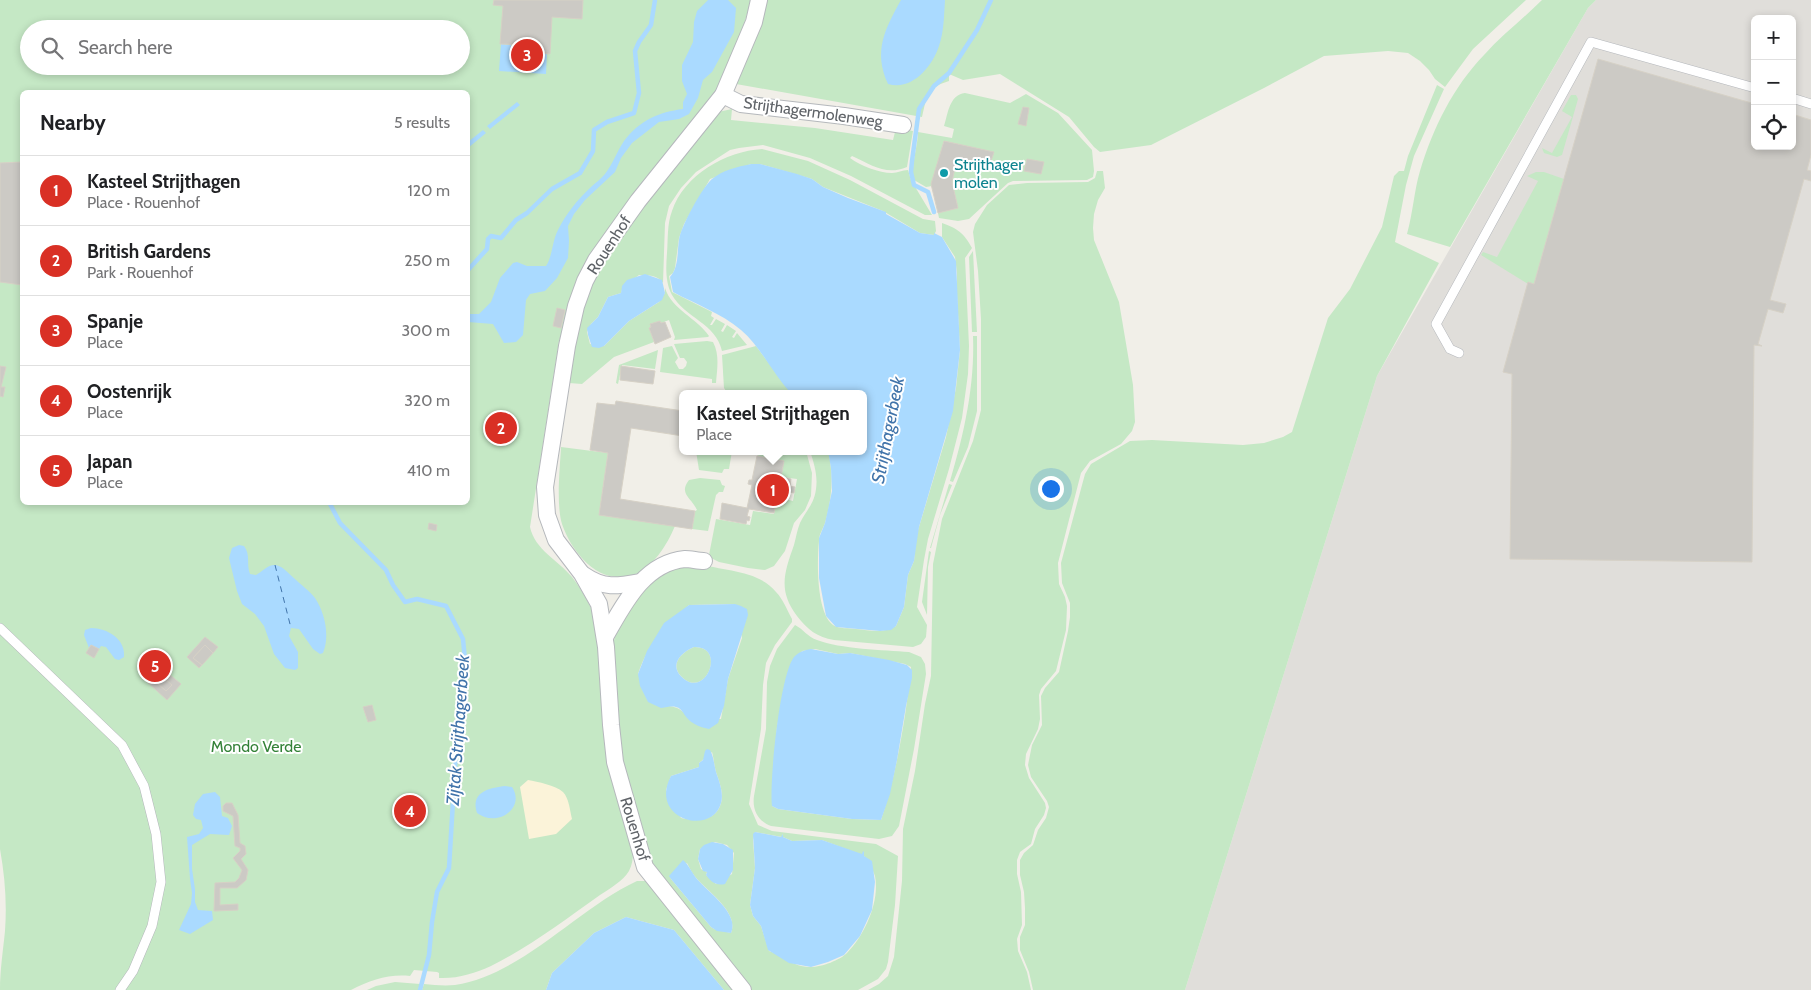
<!DOCTYPE html>
<html lang="en">
<head>
<meta charset="utf-8">
<style>
	body { margin:0; font-family:Cabin,sans-serif; background:#f2f2f2; color:#202124 }
	.controls { position:absolute; right:15px; top:15px; display:grid; overflow:hidden; border-radius:8px; box-shadow:0 2px 8px #0003 }
	.controls button { width:45px; height:45px; display:grid; place-items:center; padding:0; border:0; border-bottom:1px solid #e0e0e0; background:#fff; color:#202124; font:25px sans-serif }
	.you { position:absolute; left:1050px; top:488px; width:18px; height:18px; margin:-12px; border:4px solid #fff; border-radius:50%; background:#1a73e8; box-shadow:0 0 0 8px #1a73e833 }
	.badge { display:grid; place-items:center; width:32px; height:32px; border-radius:50%; background:#d93025; color:#fff; font-size:16px; font-weight:700 }
	.pin { position:absolute; translate:-50% -50%; border:2px solid #fff; box-shadow:0 1px 5px #0006 }
	.popup { position:absolute; left:679px; top:390px; width:188px; height:65px; box-sizing:border-box; display:grid; place-content:center; border-radius:8px; background:#fff; filter:drop-shadow(0 1px 4px #0005); font-size:16px; white-space:nowrap; color:#757577 }
	.popup b { font-size:19px; color:#202124 }
	.popup::after { content:''; position:absolute; left:50%; top:100%; margin-left:-10px; border:10px solid transparent; border-top-color:#fff }
	.list { margin:0; padding:0; list-style:none }
	h2 { display:flex; justify-content:space-between; align-items:center; height:65px; margin:0; padding:0 20px; font-size:21px }
	h2 small { font-size:16px; font-weight:400; color:#757577 }
	.list li { display:grid; grid-template-columns:32px 1fr auto; gap:15px; align-items:center; box-sizing:border-box; height:70px; padding:0 20px; border-top:1px solid #e0e0e0 }
	.list b { display:block; font-size:19px; white-space:nowrap }
	.list p { margin:0; font-size:16px; white-space:nowrap; color:#757577 }
	.list em { font-size:16px; font-style:normal; color:#757577 }
	.icon { flex:none; width:28px; height:28px; fill:none; stroke:currentColor; stroke-width:2; stroke-linecap:round; stroke-linejoin:round }
	.map { position:relative; flex:none; width:1811px; height:990px; overflow:hidden }
	.search { position:absolute; background:#fff; box-shadow:0 2px 8px #0003; left:20px; top:20px; width:450px; height:55px; display:flex; align-items:center; gap:12px; box-sizing:border-box; padding:0 18px; border-radius:28px; color:#757577; font-size:19px }
	.panel { position:absolute; background:#fff; box-shadow:0 2px 8px #0003; left:20px; top:90px; width:450px; height:415px; border-radius:8px }
	.map>svg:first-child { display:block }
</style>
</head>
<body>
<div class="map">
<svg width="1811" height="990" viewBox="0 0 1811 990">
	<rect width="100%" height="100%" fill="#f1efe8"/>
	<path fill="#e0deda" fill-rule="evenodd" d="M1596 0H1811V990H1185L1377 376 1588 8ZM1755 19H1792V146H1755Z"/>
	<g fill="#c5e8c5" fill-rule="evenodd">
		<path d="M0 0H751L743 28 716 93 574 302 559 341 530 527C535 550 558 560 572 577 583 591 590 606 598 621L633 853C633 859 632 865 629 871 623 881 609 889 600 895 565 920 529 947 491 966 475 973 457 979 439 978V973L437 972 414 970 410 976C388 974 371 980 351 990H0C0 970 3 951 5 931 7 903 5 877 0 849ZM29 29H461V66H29ZM22 92H468V502H22Z"/>
		<path d="M764 0H1526L1473 49 1445 87 1435 79 1429 70 1420 61 1408 53 1388 51 1324 56 1264 88 1151 145 1100 152 1094 147 1069 117 1000 74 963 80 949 74V81C925 89 928 93 922 117L736 84C750 58 757 29 764 0Z"/>
		<path d="M1542 0H1596L1588 8 1450 247 1407 234C1413 213 1414 191 1420 171 1433 128 1453 87 1484 55 1502 35 1523 19 1542 0Z"/>
		<polygon points="1437,85 1444,89 1414,156 1406,185 1395,242 1439,263 1377,376 1185,990 1033,990 1029,972 1020,950 1020,937 1025,925 1025,908 1024,892 1020,875 1020,860 1024,853 1033,845 1038,830 1046,818 1049,807 1047,801 1031,777 1028,765 1032,745 1042,725 1041,696 1045,688 1059,672 1068,631 1070,617 1070,603 1062,583 1061,563 1085,474 1091,464 1130,441 1152,440 1243,445 1264,443 1283,437 1292,432 1328,318 1350,289 1382,227 1394,176 1399,171 1404,171 1408,156"/>
		<path d="M965 93 1010 103 1026 94 1058 113 1092 150 1094 171 1093 177 1087 180 1013 181 1008 183 969 219 958 221 939 218 938 213 958 208 952 182 957 158 990 164 993 152 944 141 932 186 926 187 914 180C910 168 918 146 918 132L952 138 954 129 944 126C948 114 949 95 965 93Z"/>
		<polygon points="1571,95 1576,95 1578,99 1562,155 1557,157 1544,153 1542,148 1552,153 1572,117 1562,111"/>
		<path d="M732 109 731 120 815 128 893 140 896 128 913 131 907 167C886 176 872 165 852 156L850 158C861 166 879 173 892 173 898 173 902 170 908 170L911 180 932 215H925L851 176 810 158 763 145 739 148 730 150 696 172 681 188 669 206 665 223 663 283C658 275 648 275 639 275 628 284 627 276 621 293L608 297 598 317 591 324 587 332 590 344 604 346 629 321 659 302 665 293V288C672 310 697 318 709 336L708 337 674 340 675 337 669 320 661 323 660 321 651 324V327L649 328 654 342 614 357 582 384 569 383 574 333 585 293 609 248 718 112Z"/>
		<path d="M762 149 808 161 850 180 923 219 935 221 936 231 934 235 920 233 883 211 823 187 812 179 760 164H751L710 179 684 224 679 238 675 268 673 273 669 276 672 292 712 312 711 316 714 318 710 325H712L716 319 725 324 721 331 723 332 727 325 736 331 732 337 734 338 737 333 747 345 722 351C716 323 685 318 672 295 665 282 666 267 667 253 668 239 667 224 672 211 684 175 726 151 762 149Z"/>
		<polygon points="1097,171 1103,171 1105,188 1098,200 1094,214 1093,228 1094,240 1119,302 1133,385 1135,422 1132,431 1121,444 1090,461 1081,473 1058,563 1059,584 1065,597 1067,606 1066,630 1056,671 1041,689 1039,695 1040,719 1038,729 1026,754 1025,765 1029,778 1045,803 1046,808 1044,815 1035,829 1031,844 1020,852 1017,860 1017,874 1021,892 1022,925 1017,939 1018,951 1027,972 1031,990 868,990 879,984 888,976 894,957 902,881 903,829 915,771 925,704 931,676 933,564 942,519 973,441 981,410 981,319 978,271 973,232 975,224 987,205 1009,185 1027,183 1088,182 1095,178"/>
		<polygon points="1536,172 1544,172 1564,179 1533,287 1481,255 1483,252 1497,257 1538,181 1527,176"/>
		<path d="M942 223C957 228 964 233 972 248L965 258 969 346 968 374 962 418 949 469 928 539 924 560 917 607 927 625 926 637 921 644 913 647 834 640C817 637 808 630 797 616 778 591 784 573 794 545 796 538 797 530 800 523 806 510 814 505 816 489 818 476 814 463 810 451H828C834 475 832 499 825 523 823 529 819 534 819 541 817 561 816 612 833 625 839 629 849 628 856 629 869 630 884 634 896 626L904 607 908 575 914 561 916 537 946 437 956 388 960 350 957 295V273L955 257 942 237Z"/>
		<polygon points="973,251 977,332 972,332 969,257"/>
		<path d="M973 336H977V411L968 447 953 482 950 481C964 434 975 385 973 336Z"/>
		<path d="M707 341 713 342C720 355 717 370 716 383H712V379L660 372 663 348 672 346 678 358 675 362 679 369H683L686 366 687 362 684 358H680L674 344Z"/>
		<polygon points="756,346 792,394 736,394 726,391 724,388 722,355"/>
		<polygon points="658,350 655,369 622,365 618,384 616,383 619,365"/>
		<path d="M561 447 608 453 599 515 675 526C667 545 653 568 633 575 599 586 572 553 562 524 556 504 560 468 561 447Z"/>
		<polygon points="696,451 732,451 729,469 724,469 722,473 699,470"/>
		<polygon points="759,451 806,451 812,473 811,496 805,510 794,523 785,551 774,566 765,570 748,568 719,562 711,558 709,555 716,519 750,525 753,511 774,514 777,497 793,501 797,479 781,477 784,461 758,457"/>
		<path d="M700 478 720 480 722 485 725 486 723 492H719L716 495 708 531 692 529 695 511 697 510C692 498 678 494 689 480Z"/>
		<polygon points="949,484 952,485 940,515 931,548 930,548"/>
		<polygon points="929,551 931,552 928,567 927,615 922,602"/>
		<path d="M698 563C724 572 757 569 776 592 783 599 787 610 792 619V622L775 645 766 663 763 685 761 729 749 804 758 825 772 831 876 844 898 856 895 905 888 962 886 969 878 979 858 990H748L680 906 648 856 621 765 613 645C619 613 649 574 682 565 687 564 693 564 698 563ZM735 604 742 638 728 679 721 719 687 717C683 710 677 707 669 706L638 674C649 641 665 629 689 605ZM712 752C714 759 714 765 716 772 719 781 724 793 721 803 716 822 696 821 681 818L666 790 671 776 699 767V763ZM755 832 782 837 783 834V837L792 841 822 840 862 855 864 852V856C867 862 873 869 875 876 880 901 865 935 847 953 840 960 822 967 811 967 792 967 784 956 769 951L761 926 753 916 750 905 755 868 753 840ZM715 842 727 845 734 853 732 874 716 884 706 875 707 872 701 869 698 859 700 849ZM687 863C690 869 693 875 698 880 710 893 739 913 731 933L714 929 711 927 671 879 670 876Z"/>
		<path d="M795 625C803 629 808 637 817 640 840 649 884 650 909 652L921 657 925 664 926 674 914 749 899 826 892 836 879 839 771 826C758 821 752 810 754 796L766 729 767 682 770 666 777 649ZM815 649 838 654 850 653 905 664 911 667C906 717 897 772 881 820L852 819 778 809 772 806 774 762 777 727 784 690 802 651Z"/>
		<path d="M694 647C726 646 707 697 684 679 668 666 680 653 694 647Z"/>
		<path d="M637 881H646L739 990H724L674 930 626 917 594 933 552 973 546 990H422L424 984C434 985 444 986 455 985 522 975 578 908 637 881Z"/>
		<polygon points="395,982 420,984 418,990 367,990 376,986"/>
	</g>
	<path fill="#fbf3d9" d="M528 780C538 782 555 785 563 792 569 798 570 811 572 819L556 834 529 839 520 787Z"/>
	<g fill="#aadaff" fill-rule="evenodd">
		<path d="M708 0H728L736 8 734 32 712 72 703 80 698 98 689 114 679 119 659 122 632 143 621 158 615 172 585 200 574 214 568 226 569 241 568 258 557 278 545 291 530 294 526 300 523 335 516 342 504 343 493 324 468 322V314H479L491 302 500 278 513 263 517 262 527 266H546C553 255 552 241 558 230 566 214 577 200 591 187 595 183 601 179 605 174 613 164 617 151 624 141 640 120 659 112 683 109V102L687 94 682 81V65L693 42 694 22 697 11Z"/>
		<path d="M901 0H945C944 15 944 32 939 46 932 67 912 91 888 84 873 51 885 29 901 0Z"/>
		<polygon points="501,44 511,45 511,62 536,63 537,53 547,53 546,74 499,71"/>
		<polygon points="517,102 520,105 490,129 487,126"/>
		<polygon points="483,130 486,133 468,148 468,142"/>
		<path d="M751 164H760L797 174 812 179 823 187 848 198 886 212V214L920 233 934 235V233L942 237 956 261 960 350 953 411 919 527 914 561 908 575 904 607 896 626 891 630 880 631 836 627 826 616 819 578V538L825 523 832 491 831 468 828 451H863V394H792C773 375 762 348 741 330 721 313 695 304 673 292L670 277C679 267 677 252 679 240 680 228 703 186 712 179 723 170 737 167 751 164Z"/>
		<polygon points="645,274 662,280 665,293 662,300 629,321 604,346 599,348 592,347 588,335 587,328 598,317 608,297 621,293 622,286 627,280"/>
		<path d="M239 545 244 546C251 555 246 564 250 574L256 575C263 571 268 564 276 565 284 567 289 574 295 579 301 585 310 591 315 598 325 613 330 636 323 653L320 654 313 649 299 629 291 628 289 636 298 652V668L295 670 285 668 274 654 264 626 255 614 242 604 237 591 229 558 232 548Z"/>
		<path d="M735 604 741 606 747 609 748 615 728 679 724 706 718 723 709 729C704 728 697 726 693 723 679 714 686 702 661 708L648 702 640 686 638 674 647 651 664 623 689 605ZM694 647C726 646 707 697 684 679 668 666 680 653 694 647Z"/>
		<path d="M91 628C107 628 126 639 124 657L119 660 115 659 106 647 101 646 99 649 91 645 89 648 84 635 85 630Z"/>
		<path d="M811 649 838 654 850 653 889 660 907 665 912 670V678L906 706 897 760 890 794 881 820 852 819 778 809 772 806C769 782 780 674 794 657 799 652 804 650 811 649Z"/>
		<path d="M707 749 710 750C714 757 714 765 716 772 719 781 724 793 721 803 712 837 648 819 671 776L699 767V763L703 760 705 751Z"/>
		<path d="M505 786 512 787C526 808 497 828 477 813 470 792 489 788 505 786Z"/>
		<polygon points="215,792 220,797 222,816 228,818 232,826 229,835 210,834 192,845 192,869 195,889 195,902 198,910 212,911 213,920 190,934 179,930 191,904 192,893 190,879 187,837 199,834 203,828 201,820 196,819 193,815 195,804 203,794"/>
		<polygon points="755,832 781,837 783,834 783,837 792,841 822,840 862,854 863,851 864,852 864,856 872,861 875,882 872,910 860,936 844,955 828,962 811,967 789,963 768,950 761,926 753,916 750,905 755,868 753,834"/>
		<path d="M712 842 723 844 733 850V870L725 884C716 886 711 882 706 875L707 872 703 871 698 859 700 849 704 845Z"/>
		<path d="M683 860C689 865 692 873 697 879 708 892 740 914 731 933L717 931 711 927 671 879 669 876Z"/>
		<polygon points="626,917 674,930 724,990 546,990 552,973 594,933"/>
	</g>
	<g fill="none" stroke-linecap="round" stroke-linejoin="round">
		<g stroke="#aadaff" stroke-width="4.5">
			<polyline points="934,212 928,192 914,185 911,172 912,161 919,109 934,86 949,73 977,30 991,0"/>
			<polyline points="468,270 487,249 488,239 491,236 501,238 516,220 527,213 552,189 580,173 593,151 594,130 607,122 634,113 639,93 635,51 639,42 651,25 655,0"/>
			<polyline points="329,502 340,523 386,570 393,585 405,602 417,599 446,606 463,639 465,660 458,718 449,868 437,892 432,922 429,955 420,990"/>
		</g>
		<polyline stroke="#4174aa" stroke-width="1" stroke-dasharray="6 5" stroke-linecap="butt" points="275,565 291,628"/>
	</g>
	<g fill="#cccac5" stroke="#d6d1c6" fill-rule="evenodd">
		<polygon points="494,0 583,0 582,19 552,17 550,54 537,53 537,45 500,44 503,6 493,5"/>
		<polygon points="1598,59 1755,104 1755,146 1792,146 1792,114 1811,120 1811,155 1807,170 1811,171 1811,181 1804,179 1770,300 1786,304 1783,313 1768,309 1758,344 1762,346 1754,345 1752,562 1510,559 1512,374 1503,372 1528,282 1534,284"/>
		<polygon points="1023,107 1029,108 1026,126 1018,124"/>
		<polygon points="944,141 994,152 990,164 957,158 952,182 958,208 938,213 931,184"/>
		<polygon points="1027,159 1044,162 1041,174 1024,171"/>
		<polygon points="22,162 22,285 0,282 0,163"/>
		<polygon points="557,308 565,310 561,328 553,326"/>
		<polygon points="660,321 661,323 665,322 671,337 655,344 649,328 651,327 650,324"/>
		<polygon points="0,366 6,367 1,387 5,387 3,397 0,396"/>
		<polygon points="621,366 655,371 653,384 620,380"/>
		<polygon points="616,401 683,411 683,436 631,428 620,499 695,511 692,529 599,515 608,453 590,450 597,403 615,405"/>
		<polygon points="757,456 784,461 781,477 791,479 790,486 795,487 794,493 789,492 788,499 777,497 774,513 749,509 747,516 750,517 749,521 747,520 746,524 720,519 722,503 747,508 752,485 748,484 749,480 752,480"/>
		<polygon points="429,523 437,525 436,531 428,529"/>
		<polygon points="205,637 218,647 213,653 205,645 193,658 202,665 199,668 187,657"/>
		<polygon points="91,645 99,649 94,658 86,653"/>
		<polygon points="205,645 213,653 202,665 193,658"/>
		<path d="M158 665 181 684 167 700 145 680ZM160 675 172 685 166 691 155 681Z"/>
		<polygon points="160,675 172,685 166,691 155,681"/>
		<polygon points="372,705 376,720 368,722 363,707"/>
		<polygon points="226,803 232,803 238,815 240,843 245,846 246,854 241,859 248,870 246,880 237,888 220,888 220,905 238,904 238,910 214,911 215,883 235,882 239,878 242,870 233,858 240,851 240,848 235,846 233,816 223,811 223,806"/>
	</g>
	<g fill="none" stroke-linecap="round" stroke-linejoin="round">
		<g stroke="#b5b8bc" stroke-width="10">
			<g id="service">
				<polyline points="1792,98 1811,104"/>
				<polyline points="1459,353 1450,349 1436,324 1591,42 1755,88"/>
				<polyline points="0,628 122,745 144,786 156,834 161,882 152,926 133,971 120,990"/>
			</g>
		</g>
		<g stroke="#b5b8bc" stroke-width="18">
			<g id="minor">
				<polyline points="723,95 741,104 844,116 903,125"/>
				<path d="M584 575C604 589 618 586 640 582"/>
				<path d="M605 637C623 606 643 563 685 559 691 559 698 561 704 561"/>
				<polyline points="743,990 645,867 615,762 611,725 606,647 599,604 582,574 556,540 547,515 545,487 567,346 576,306 585,281 596,260 638,201 723,95 754,22 759,0"/>
			</g>
		</g>
		<use href="#service" stroke="#fff" stroke-width="9"/>
		<use href="#minor" stroke="#fff" stroke-width="16"/>
	</g>
	<circle fill="#0f9aa8" stroke="#fff" stroke-width="2" cx="944" cy="173" r="5"/>
	<g text-anchor="middle" dominant-baseline="central" stroke-width="4" stroke-linejoin="round" paint-order="stroke">
		<g font-size="16" fill="#5f6368" stroke="#fff">
			<text transform="translate(813 112) rotate(8)">Strijthagermolenweg</text>
			<text transform="translate(609 245) rotate(-57)">Rouenhof</text>
			<text transform="translate(635 829) rotate(73)">Rouenhof</text>
		</g>
		<g font-size="16" fill="#0d838f" stroke="#fff" text-anchor="start">
			<text x="954" y="164">Strijthager<tspan x="954" dy="18">molen</tspan></text>
		</g>
		<g font-size="16" fill="#348238" stroke="#fff">
			<text x="256" y="746">Mondo Verde</text>
		</g>
		<g font-size="18" font-style="italic" fill="#4174aa" stroke="#fff">
			<text transform="translate(888 430) rotate(-79)">Strijthagerbeek</text>
			<text transform="translate(458 730) rotate(-86)">Zijtak Strijthagerbeek</text>
		</g>
	</g>
</svg>
<div class="controls">
<button>+</button>
<button>−</button>
<button><svg class="icon" aria-label="locate" viewBox="0 0 24 24"><circle cx="12" cy="12" r="6"/><path d="M12 2v4M12 18v4M2 12h4M18 12h4"/></svg></button>
</div>
<div class="you"></div>
<div class="pin badge" style="left:773px;top:490px">1</div>
<div class="popup"><b>Kasteel Strijthagen</b>Place</div>
<div class="pin badge" style="left:501px;top:428px">2</div>
<div class="pin badge" style="left:527px;top:55px">3</div>
<div class="pin badge" style="left:410px;top:811px">4</div>
<div class="pin badge" style="left:155px;top:666px">5</div>
<div class="search"><svg class="icon" aria-label="search" viewBox="0 0 24 24"><circle cx="10" cy="10" r="6"/><path d="M15 15l6 6"/></svg>Search here</div>
<section class="panel">
<h2>Nearby<small>5 results</small></h2>
<ul class="list">
<li><span class="badge">1</span><div><b>Kasteel Strijthagen</b><p>Place · Rouenhof</p></div><em>120 m</em></li>
<li><span class="badge">2</span><div><b>British Gardens</b><p>Park · Rouenhof</p></div><em>250 m</em></li>
<li><span class="badge">3</span><div><b>Spanje</b><p>Place</p></div><em>300 m</em></li>
<li><span class="badge">4</span><div><b>Oostenrijk</b><p>Place</p></div><em>320 m</em></li>
<li><span class="badge">5</span><div><b>Japan</b><p>Place</p></div><em>410 m</em></li>
</ul>
</section>
</div>
</body>
</html>
